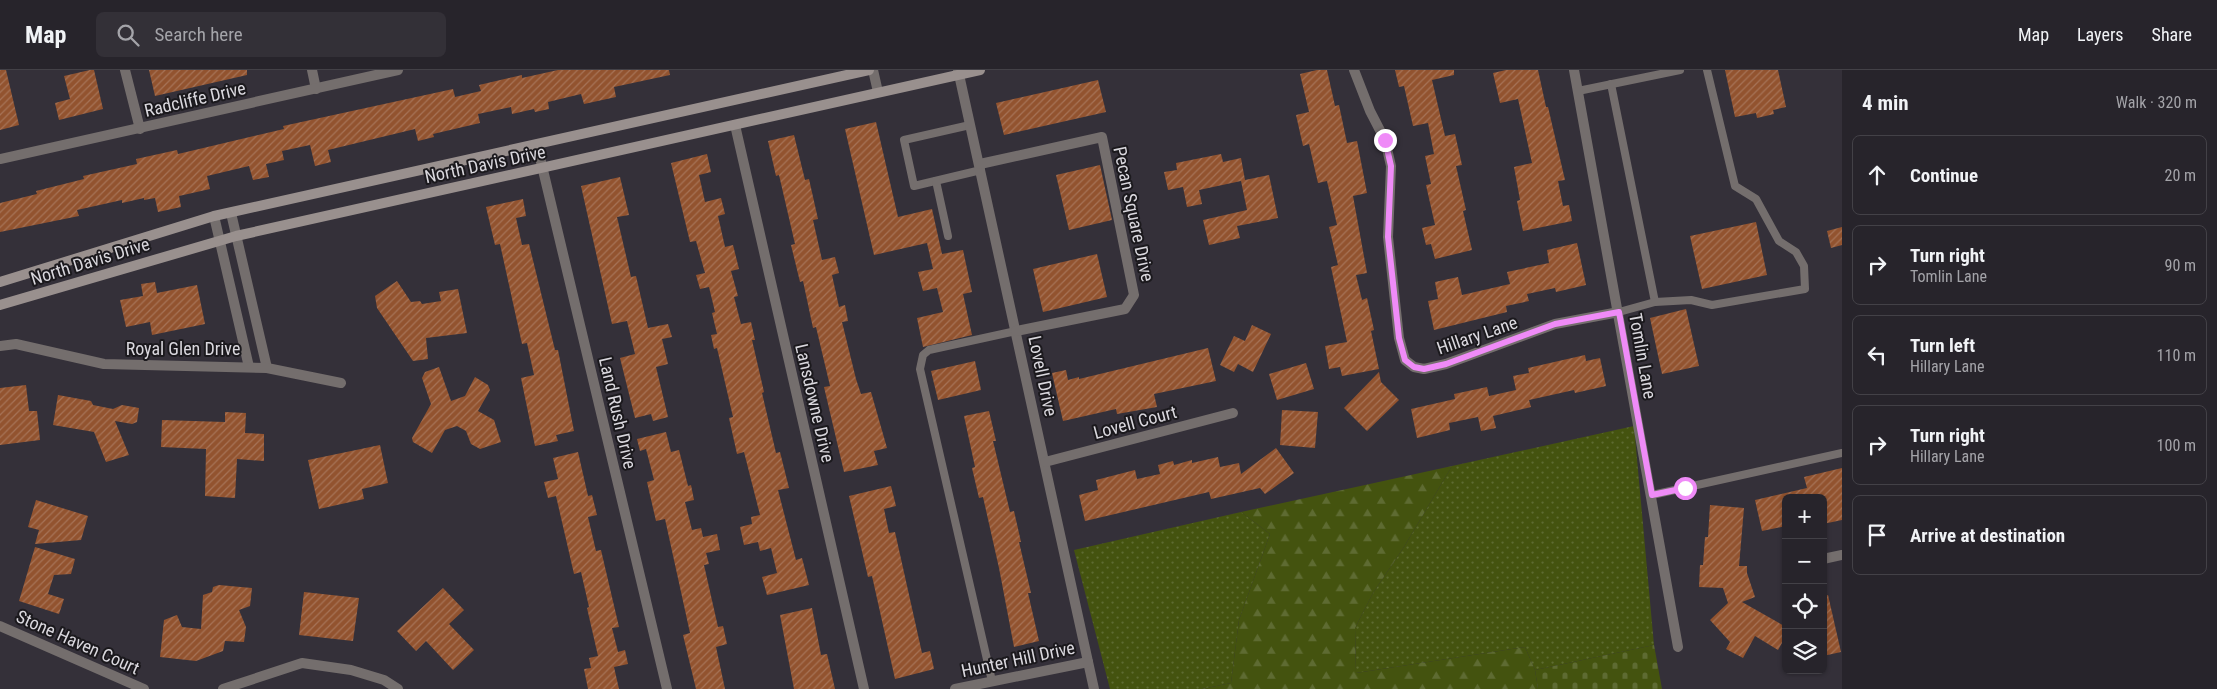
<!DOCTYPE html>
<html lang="en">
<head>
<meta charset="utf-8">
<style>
	body { margin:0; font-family:"Roboto Condensed",sans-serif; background:#333037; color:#f1f3f6 }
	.controls { position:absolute; right:15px; bottom:15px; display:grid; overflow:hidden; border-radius:8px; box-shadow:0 1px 4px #0004 }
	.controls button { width:45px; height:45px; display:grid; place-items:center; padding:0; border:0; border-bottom:1px solid #434147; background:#27242b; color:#f1f3f6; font:25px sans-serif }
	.stop { position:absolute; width:15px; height:15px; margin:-11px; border:4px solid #ef8bf7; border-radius:50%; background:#fff }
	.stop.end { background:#ef8bf7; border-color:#fff; box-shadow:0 1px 5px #0008 }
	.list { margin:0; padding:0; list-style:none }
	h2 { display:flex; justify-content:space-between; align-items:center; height:65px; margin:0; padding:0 20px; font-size:21px }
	h2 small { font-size:16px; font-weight:400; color:#a4a4a9 }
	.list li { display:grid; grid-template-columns:32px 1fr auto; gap:15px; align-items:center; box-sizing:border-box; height:80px; margin:0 10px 10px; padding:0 10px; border:1px solid #434147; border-radius:8px }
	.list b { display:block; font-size:19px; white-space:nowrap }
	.list p { margin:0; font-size:16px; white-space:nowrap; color:#a4a4a9 }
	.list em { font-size:16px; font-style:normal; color:#a4a4a9 }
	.icon { flex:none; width:28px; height:28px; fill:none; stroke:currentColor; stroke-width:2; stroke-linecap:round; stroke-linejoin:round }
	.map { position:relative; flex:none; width:1842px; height:619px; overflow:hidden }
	header { display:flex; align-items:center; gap:30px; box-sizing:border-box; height:70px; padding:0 25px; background:#27242b; border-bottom:1px solid #434147 }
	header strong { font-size:24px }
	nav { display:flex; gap:28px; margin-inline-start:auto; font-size:18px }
	.search { width:350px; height:45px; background:#333037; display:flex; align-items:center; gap:12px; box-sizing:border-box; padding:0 18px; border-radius:8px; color:#a4a4a9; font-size:19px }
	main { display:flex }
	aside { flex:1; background:#27242b }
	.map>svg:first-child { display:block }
</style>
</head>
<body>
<header>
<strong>Map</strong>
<div class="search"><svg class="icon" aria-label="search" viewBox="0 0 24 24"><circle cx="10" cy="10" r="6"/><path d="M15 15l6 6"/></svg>Search here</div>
<nav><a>Map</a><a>Layers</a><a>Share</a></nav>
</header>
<main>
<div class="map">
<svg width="1842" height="619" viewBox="0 0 1842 619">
	<defs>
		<pattern id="grass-dots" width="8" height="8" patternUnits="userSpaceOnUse" patternTransform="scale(1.25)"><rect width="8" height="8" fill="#44530f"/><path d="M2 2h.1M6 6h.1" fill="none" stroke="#5e6b32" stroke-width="1.8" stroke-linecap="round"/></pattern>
		<pattern id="forest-firs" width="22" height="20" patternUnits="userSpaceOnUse" patternTransform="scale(1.25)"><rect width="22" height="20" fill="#44530f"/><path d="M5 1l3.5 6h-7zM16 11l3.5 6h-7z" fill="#5e6b32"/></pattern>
		<pattern id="cemetery-stones" width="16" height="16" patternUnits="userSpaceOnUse" patternTransform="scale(1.25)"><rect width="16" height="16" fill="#44530f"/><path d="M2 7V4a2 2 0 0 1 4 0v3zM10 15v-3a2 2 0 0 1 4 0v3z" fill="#5e6b32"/></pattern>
		<pattern id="building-hatch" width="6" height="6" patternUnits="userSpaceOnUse" patternTransform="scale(1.25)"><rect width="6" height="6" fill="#92532f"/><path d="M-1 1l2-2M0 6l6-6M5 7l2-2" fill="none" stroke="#a67357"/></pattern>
	</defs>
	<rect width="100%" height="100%" fill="#343039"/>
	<g fill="url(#grass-dots)">
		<polygon points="1634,356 1654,575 1535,600 1525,577 1356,603 1355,558 1373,523 1404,477 1452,396"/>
		<polygon points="1241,442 1270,464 1239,550 1231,613 1202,619 1110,619 1074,480"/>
	</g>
	<polygon fill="url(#forest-firs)" points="1452,396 1404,477 1373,523 1355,558 1356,603 1525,577 1535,600 1538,619 1202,619 1231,613 1239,550 1270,464 1241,442"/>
	<polygon fill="url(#cemetery-stones)" points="1654,575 1662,619 1538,619 1535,600"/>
	<g fill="url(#building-hatch)">
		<polygon points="0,0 6,0 19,55 0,60"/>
		<polygon points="90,0 94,0 103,39 59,50 55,33 70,29 64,6"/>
		<polygon points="149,0 247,0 247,5 155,26"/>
		<polygon points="558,0 669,0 670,5 614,17 616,27 584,34 581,24 548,32 549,39 535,42 534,39 512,44 511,37 478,44 480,53 433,64 434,67 418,71 415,59 328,80 331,92 315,96 310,75 282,81 284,90 266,94 269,107 253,110 249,96 207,106 210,119 179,126 181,137 158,142 155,128 144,130 144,128 122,133 122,130 77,140 79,146 0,162 0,133 37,124 36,121 84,109 83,106 137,94 136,89 177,80 178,84 284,59 283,56 453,19 455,27 481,21 479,15 522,5 522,8"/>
		<polygon points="1317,0 1327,0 1335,36 1339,35 1347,73 1357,71 1367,123 1353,126 1367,203 1356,205 1362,230 1367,228 1374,260 1371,261 1379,299 1342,306 1340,297 1329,299 1325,276 1347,272 1331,197 1338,195 1329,157 1337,155 1327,111 1318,113 1309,74 1303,76 1296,45 1309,42 1300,4"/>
		<polygon points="1395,0 1454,0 1454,5 1432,10 1445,66 1455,64 1462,95 1456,96 1466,140 1463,141 1472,180 1435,189 1431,174 1426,175 1422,158 1435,155 1426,115 1431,114 1425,86 1434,84 1428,53 1413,56 1404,16 1399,17"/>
		<polygon points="1506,0 1538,0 1546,37 1548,37 1565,110 1558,111 1563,136 1569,135 1572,151 1523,161 1517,131 1520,130 1514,97 1532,93 1518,29 1500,33 1493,3"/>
		<polygon points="1725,0 1778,0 1786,37 1773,40 1774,44 1757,48 1756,43 1735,47"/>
		<polygon points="1098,10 1106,42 1004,65 996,33"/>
		<polygon points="876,52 898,147 932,139 942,184 963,180 972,222 963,224 972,265 923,277 917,248 943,242 937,218 923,221 918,202 933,199 927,173 874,185 845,59"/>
		<polygon points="794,65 805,110 809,109 818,149 813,150 822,190 835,187 839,203 832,205 839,237 845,235 848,251 842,252 856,309 861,324 871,322 887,378 874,381 878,395 844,402 824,317 830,316 816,257 813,258 803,211 800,212 791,175 795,174 779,105 776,106 768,71"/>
		<polygon points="707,84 711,102 699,105 705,132 721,128 725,144 718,146 725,177 733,175 739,199 731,201 738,226 734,227 741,254 751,252 755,270 752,270 764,322 762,323 776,383 780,382 789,418 778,420 796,490 802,488 809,515 767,525 762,507 777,503 771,478 760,481 758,472 744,475 740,457 752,454 751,447 760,445 744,382 737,384 729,348 733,347 717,278 714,279 711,265 717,264 712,243 715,242 709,217 700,219 696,205 705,203 696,171 690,172 671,93"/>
		<polygon points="1221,84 1223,92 1241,88 1245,110 1269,105 1278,148 1237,156 1240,168 1209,175 1203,150 1247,140 1241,111 1199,120 1202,134 1187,137 1183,117 1168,120 1164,102 1177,100 1176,93"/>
		<polygon points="1100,95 1112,150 1069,160 1056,105"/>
		<polygon points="620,107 629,145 617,147 631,207 636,206 648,258 668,254 672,267 662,269 668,294 656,297 668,347 653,351 651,344 635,348 620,288 635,284 627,251 612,254 581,116"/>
		<polygon points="523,129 526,146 516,148 522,175 529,174 555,280 558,280 574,361 556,365 558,371 535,376 521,308 534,305 527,273 522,274 500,174 495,175 486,137"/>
		<polygon points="1756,152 1767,205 1702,219 1690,166"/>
		<polygon points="1842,157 1842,175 1831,178 1827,161"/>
		<polygon points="1577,173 1586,215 1556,222 1555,218 1527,224 1529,231 1506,236 1507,242 1434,260 1428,231 1438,229 1435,212 1458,207 1462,225 1510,214 1507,202 1549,193 1547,180"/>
		<polygon points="1097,184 1107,227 1043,242 1033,199"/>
		<polygon points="397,211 411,232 420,231 422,234 441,231 439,222 458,219 467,263 426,268 428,289 413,291 377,238 375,226"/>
		<polygon points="155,212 157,223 197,215 205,254 152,265 150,252 126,257 120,230 143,226 141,214"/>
		<polygon points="1686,239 1699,296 1662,304 1650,248"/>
		<polygon points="1252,255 1271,264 1253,302 1238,294 1234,302 1220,295 1234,266 1245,271"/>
		<polygon points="1208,278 1216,311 1154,324 1157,337 1117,344 1116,339 1063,351 1052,303 1066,300 1068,310 1079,307 1079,309"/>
		<polygon points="1585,285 1586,291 1600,288 1606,316 1575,323 1574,320 1529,330 1531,337 1493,346 1496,358 1481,361 1478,347 1449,353 1450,360 1417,368 1411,339 1455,329 1454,324 1487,317 1489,326 1516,320 1513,306 1529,303 1528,298"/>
		<polygon points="975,291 981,320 938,330 931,301"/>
		<polygon points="1306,293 1314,319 1277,330 1269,304"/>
		<polygon points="439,297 451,331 465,326 475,307 488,315 490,320 478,341 494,350 501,372 480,379 471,374 466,361 457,356 445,360 432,383 413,372 412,368 431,334 422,308 425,302"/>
		<polygon points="1379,302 1381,312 1399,330 1367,361 1344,338"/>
		<polygon points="26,315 29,341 37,341 40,370 0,375 0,318"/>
		<polygon points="58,325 91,331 93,335 113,339 122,335 139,338 137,352 132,354 115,351 129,385 106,392 94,362 53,355"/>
		<polygon points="1282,340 1318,342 1315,378 1280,375"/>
		<polygon points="989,341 996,371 993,371 1010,442 1014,441 1021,472 1019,472 1031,523 1028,523 1039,571 1014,577 999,498 983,427 979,428 972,398 975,397 964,346"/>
		<polygon points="225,342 246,343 245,363 264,364 264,391 237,389 235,428 205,426 206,379 161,377 162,350 225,352"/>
		<polygon points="666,362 671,382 679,380 688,416 691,415 694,430 685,432 692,460 701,458 703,467 717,464 720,480 706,483 709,494 704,495 718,557 723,556 727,574 716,577 725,619 696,619 683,565 690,563 665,449 656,451 647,412 654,410 646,379 640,381 637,369"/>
		<polygon points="380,375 388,413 362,419 364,429 319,439 308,390"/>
		<polygon points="1276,378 1294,403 1265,424 1260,418 1211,429 1209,422 1085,451 1079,425 1098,420 1096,410 1135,400 1137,409 1160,404 1158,395 1173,391 1174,395 1192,390 1192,393 1218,387 1220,397 1239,393 1241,404"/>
		<polygon points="578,382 588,426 592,425 597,445 588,447 596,481 601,480 619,557 612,558 618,582 625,580 628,594 614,597 619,619 588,619 584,599 591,598 589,588 598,586 587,538 589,537 581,502 574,504 556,426 548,428 544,412 558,409 553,388"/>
		<polygon points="1842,398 1842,450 1823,454 1823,428 1786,428 1786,456 1762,461 1755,430 1807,418 1804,407"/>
		<polygon points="891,416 896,436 884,439 889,463 895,462 922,583 930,581 934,599 895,609 872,506 868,507 849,426"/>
		<polygon points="36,430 88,446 81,470 35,474 39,460 28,457"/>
		<polygon points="1710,435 1744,438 1739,496 1747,496 1747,503 1755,527 1742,532 1786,557 1786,566 1778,580 1755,566 1743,588 1726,579 1730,572 1710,550 1728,533 1723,518 1699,517 1700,495 1703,495 1705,467 1708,467"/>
		<polygon points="35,477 75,489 71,504 54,505 48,524 64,529 59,544 19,531"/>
		<polygon points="219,515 252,518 250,536 239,540 246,557 244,572 225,571 223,581 196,591 160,587 164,550 177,545 182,557 201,559 203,525 212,522 213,517"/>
		<polygon points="443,518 464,540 449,554 474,580 453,600 426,571 416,581 397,561"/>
		<polygon points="304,522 359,528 353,571 299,565"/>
		<polygon points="1828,525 1841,582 1823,586 1823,526"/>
		<polygon points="812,538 821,585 827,584 835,619 794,619 780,545"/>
	</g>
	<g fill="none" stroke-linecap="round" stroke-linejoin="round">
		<g stroke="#746e6d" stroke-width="8">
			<polyline points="1611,14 1655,232 1619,242"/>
			<polyline points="1578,21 1680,0"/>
			<polyline points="970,55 904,70 914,116 981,100"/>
			<polyline points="936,111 948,166"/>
			<polyline points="1655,232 1691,230 1712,235 1805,219 1804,196 1796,182 1779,171 1756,129 1735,116 1707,0"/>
			<polyline points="1652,425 1842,383"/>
			<polyline points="992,611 920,299 923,285 929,280 1016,261"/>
		</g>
		<g stroke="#746e6d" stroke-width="10">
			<polyline points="125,0 140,59"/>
			<polyline points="312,0 316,19"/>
			<polyline points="873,0 878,22"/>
			<polyline points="958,0 1094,619"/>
			<polyline points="1354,0 1370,41 1385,70 1391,96 1388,167 1399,268 1405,290 1414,297 1424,299 1446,294 1555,254 1619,242"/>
			<polyline points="1574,0 1678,577"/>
			<polyline points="735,55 864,619"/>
			<polyline points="537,75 667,619"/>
			<polyline points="0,89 398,0"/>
			<polyline points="980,94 1102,67 1134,225 1125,239 1016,261"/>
			<polyline points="231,143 267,298"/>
			<polyline points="214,146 249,297"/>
			<polyline points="0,276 16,274 104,294 267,298 341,313"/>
			<polyline points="1045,392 1233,343"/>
			<polyline points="1823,489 1842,485"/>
			<polyline points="0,556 144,619"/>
			<polyline points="223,619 302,593 351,600 384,610 398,619"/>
			<polyline points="955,619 1088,592"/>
		</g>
		<g stroke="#99908e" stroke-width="10">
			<polyline points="0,212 214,146 869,0"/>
			<polyline points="0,235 236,166 980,0"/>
		</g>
	</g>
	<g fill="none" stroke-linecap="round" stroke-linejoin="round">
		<polyline stroke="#ef8bf7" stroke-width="6" points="1385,70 1391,96 1388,167 1399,268 1405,290 1414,297 1424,299 1446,294 1555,254 1619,242 1652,425 1685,418"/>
	</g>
	<g text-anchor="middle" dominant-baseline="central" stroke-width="4" stroke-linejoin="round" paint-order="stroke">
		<g font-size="18" fill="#dad8de" stroke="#1b191d">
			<text transform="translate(195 29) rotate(-13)">Radcliffe Drive</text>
			<text transform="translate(485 94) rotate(-12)">North Davis Drive</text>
			<text transform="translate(1134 144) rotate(78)">Pecan Square Drive</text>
			<text transform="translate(90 191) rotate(-17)">North Davis Drive</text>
			<text transform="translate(1477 265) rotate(-19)">Hillary Lane</text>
			<text x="183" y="278">Royal Glen Drive</text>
			<text transform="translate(1643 286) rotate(80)">Tomlin Lane</text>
			<text transform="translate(1043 306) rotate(78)">Lovell Drive</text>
			<text transform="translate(815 333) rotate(77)">Lansdowne Drive</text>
			<text transform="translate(618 343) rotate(77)">Land Rush Drive</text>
			<text transform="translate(1135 352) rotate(-15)">Lovell Court</text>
			<text transform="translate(78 572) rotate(24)">Stone Haven Court</text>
			<text transform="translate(1018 589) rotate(-12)">Hunter Hill Drive</text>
		</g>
	</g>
</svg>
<div class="controls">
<button>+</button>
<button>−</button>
<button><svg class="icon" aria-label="locate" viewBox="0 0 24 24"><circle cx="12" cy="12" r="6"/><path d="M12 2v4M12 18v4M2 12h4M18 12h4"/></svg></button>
<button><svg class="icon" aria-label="layers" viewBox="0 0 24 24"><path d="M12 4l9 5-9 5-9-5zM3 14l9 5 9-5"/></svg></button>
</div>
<div class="stop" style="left:1685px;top:418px"></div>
<div class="stop end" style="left:1385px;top:70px"></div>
</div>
<aside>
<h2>4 min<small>Walk · 320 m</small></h2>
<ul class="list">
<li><svg class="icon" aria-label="ahead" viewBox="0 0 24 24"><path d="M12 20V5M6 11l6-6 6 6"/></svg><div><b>Continue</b></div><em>20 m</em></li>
<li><svg class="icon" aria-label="right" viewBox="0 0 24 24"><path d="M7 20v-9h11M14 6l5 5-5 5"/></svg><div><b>Turn right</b><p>Tomlin Lane</p></div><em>90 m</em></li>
<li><svg class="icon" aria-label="left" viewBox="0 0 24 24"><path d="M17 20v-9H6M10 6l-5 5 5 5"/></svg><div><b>Turn left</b><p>Hillary Lane</p></div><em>110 m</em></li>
<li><svg class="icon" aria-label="right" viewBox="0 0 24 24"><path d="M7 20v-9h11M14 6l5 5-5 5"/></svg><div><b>Turn right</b><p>Hillary Lane</p></div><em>100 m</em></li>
<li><svg class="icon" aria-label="arrive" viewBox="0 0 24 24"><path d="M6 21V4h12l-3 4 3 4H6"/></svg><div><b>Arrive at destination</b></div></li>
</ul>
</aside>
</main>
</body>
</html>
